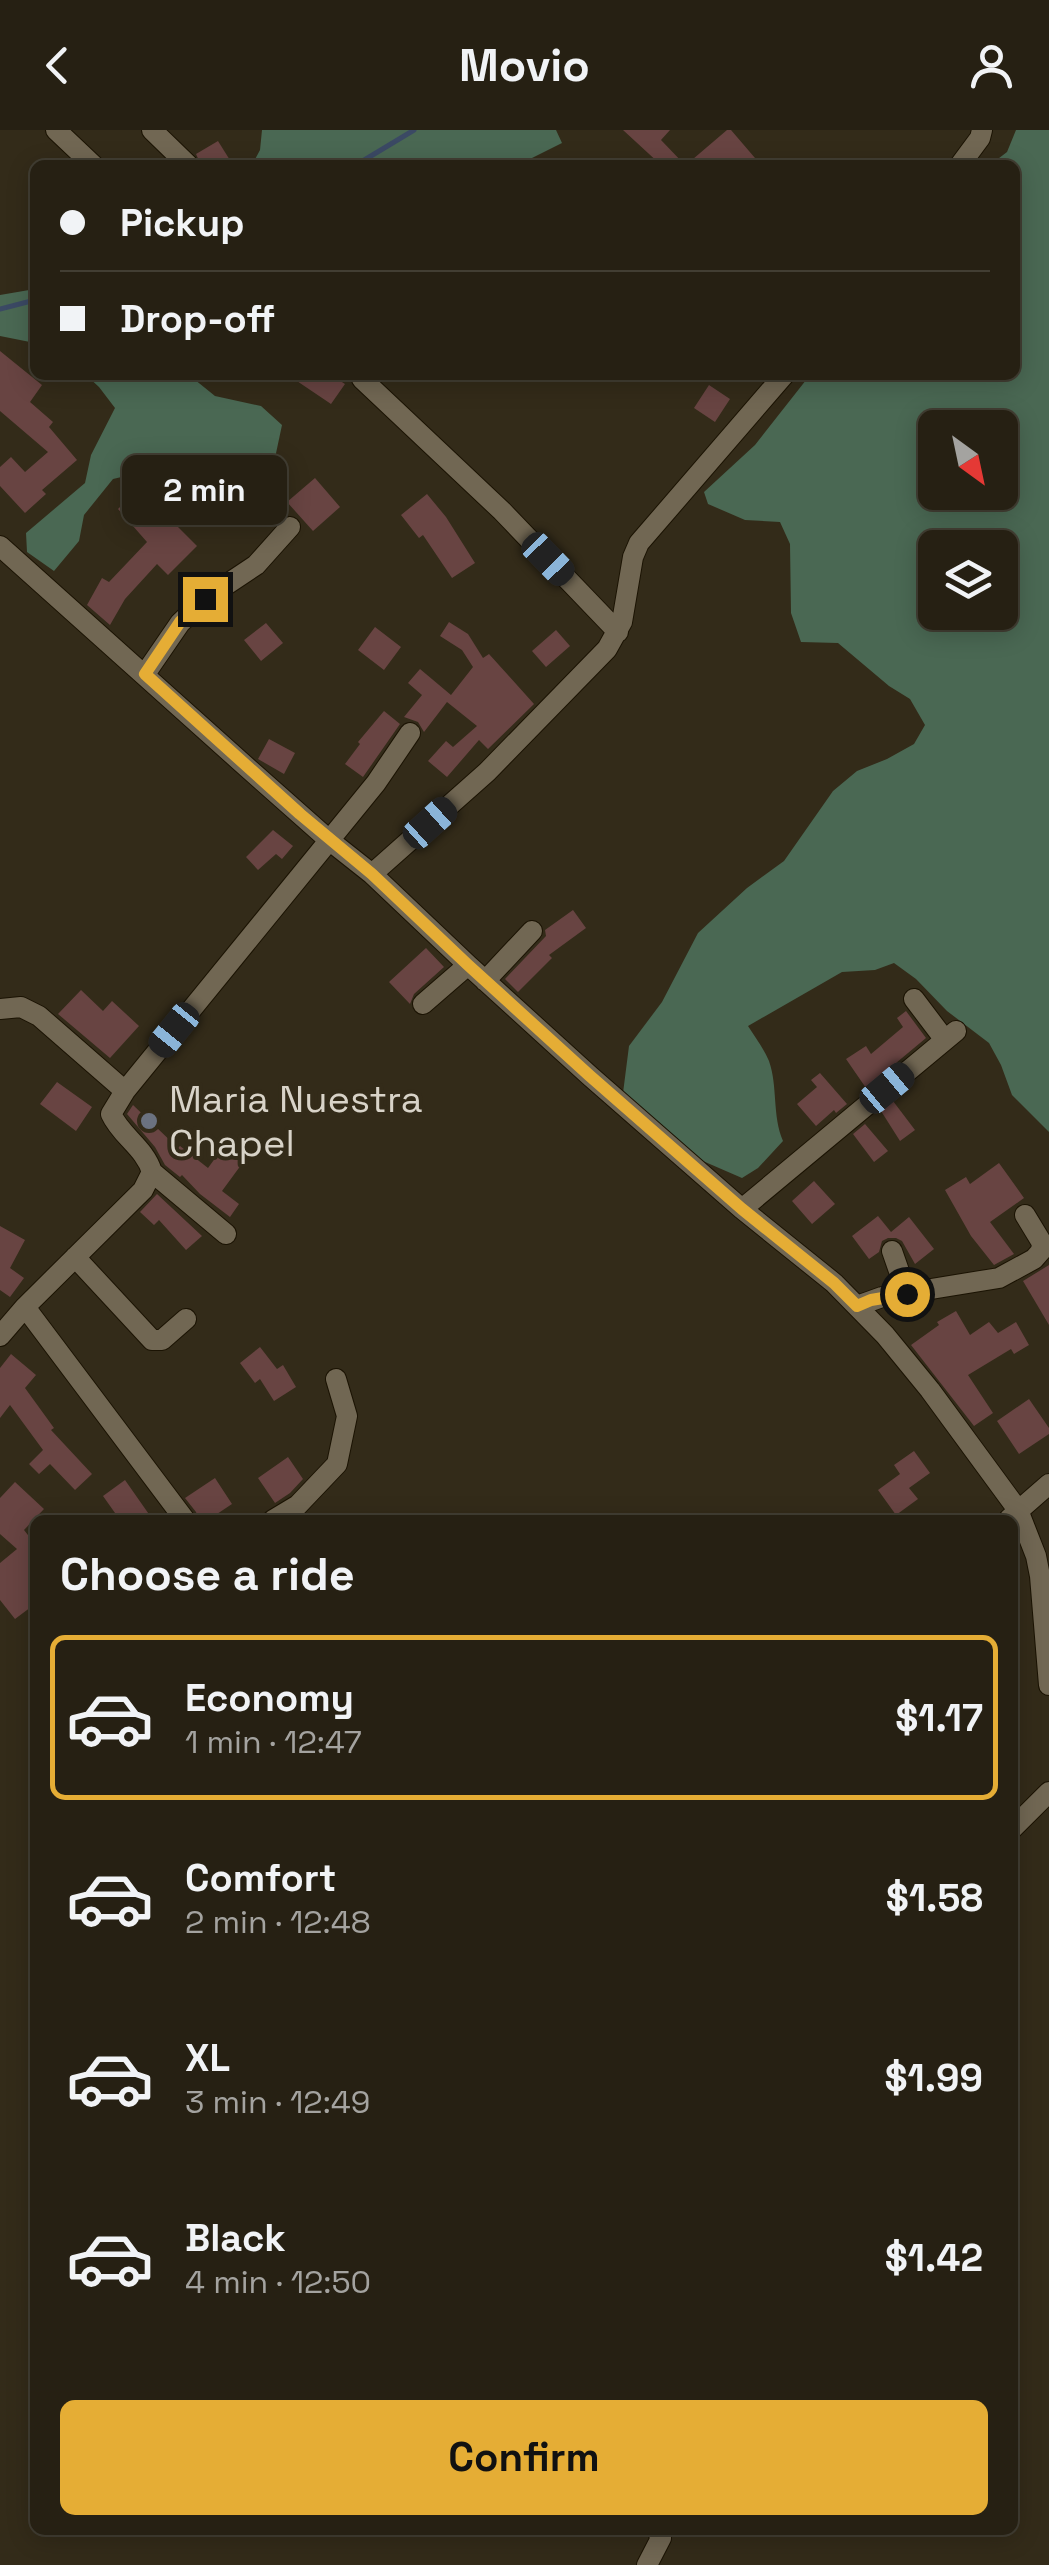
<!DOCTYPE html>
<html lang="en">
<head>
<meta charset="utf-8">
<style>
  body { margin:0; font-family:"Space Grotesk",sans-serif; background:#2e281c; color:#f1f3f6; height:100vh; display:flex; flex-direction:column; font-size:38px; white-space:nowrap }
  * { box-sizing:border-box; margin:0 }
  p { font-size:32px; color:#a4a3a0 }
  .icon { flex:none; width:55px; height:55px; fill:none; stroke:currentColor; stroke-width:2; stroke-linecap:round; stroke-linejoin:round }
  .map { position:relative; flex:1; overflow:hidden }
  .details { position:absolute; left:30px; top:1385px; width:988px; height:1020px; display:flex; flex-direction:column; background:#262013; border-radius:15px; box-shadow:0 5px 25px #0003,0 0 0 2px #423e33 }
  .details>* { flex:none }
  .banner { position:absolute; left:30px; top:30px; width:990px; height:220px; border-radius:15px; box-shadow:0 5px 25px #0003,0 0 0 2px #423e33; display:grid; align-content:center; height:220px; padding:0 30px; background:#262013 }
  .needle { width:65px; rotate:147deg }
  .controls { position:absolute; left:918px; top:280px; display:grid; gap:20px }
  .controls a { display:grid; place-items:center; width:100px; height:100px; border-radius:15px; background:#262013; box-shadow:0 5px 25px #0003,0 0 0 2px #423e33; font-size:50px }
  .end { position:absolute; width:45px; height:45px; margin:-22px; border:12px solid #e5ad35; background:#111; box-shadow:0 0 0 5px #111 }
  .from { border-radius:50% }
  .bubble { position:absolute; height:70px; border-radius:15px; background:#262013; box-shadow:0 5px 25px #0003,0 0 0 2px #423e33; font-size:32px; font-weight:800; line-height:70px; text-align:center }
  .car { position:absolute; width:30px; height:60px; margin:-30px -15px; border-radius:12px; box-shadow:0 0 8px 2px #0007; background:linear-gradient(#222 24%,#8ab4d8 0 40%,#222 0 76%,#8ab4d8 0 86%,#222 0) }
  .banner b { display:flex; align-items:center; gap:35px; height:95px; font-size:38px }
  .banner b+b { border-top:2px solid #423e33 }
  .banner i { width:25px; height:25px; background:#f1f3f6 }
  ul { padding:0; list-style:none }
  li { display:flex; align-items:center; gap:30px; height:165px; margin:0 20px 15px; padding:0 10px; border:5px solid transparent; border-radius:15px }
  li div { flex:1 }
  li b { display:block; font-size:38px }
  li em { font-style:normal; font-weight:800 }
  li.current { border-color:#e5ad35 }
  li>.icon { width:90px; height:90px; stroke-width:1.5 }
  h2 { padding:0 30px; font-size:45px; line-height:120px }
  .button { display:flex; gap:20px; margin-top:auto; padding:20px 30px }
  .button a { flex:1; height:115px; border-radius:15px; background:#e5ad35; color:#111; font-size:40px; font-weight:800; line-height:115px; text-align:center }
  header { display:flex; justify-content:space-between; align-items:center; height:130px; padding:0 30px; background:#262013; font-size:45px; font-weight:800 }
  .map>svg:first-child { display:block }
</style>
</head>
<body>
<header><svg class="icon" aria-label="back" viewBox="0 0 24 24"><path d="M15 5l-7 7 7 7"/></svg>Movio<svg class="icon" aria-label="person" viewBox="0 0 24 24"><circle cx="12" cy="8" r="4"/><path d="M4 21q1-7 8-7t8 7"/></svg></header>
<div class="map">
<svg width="1049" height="2435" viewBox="0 0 1049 2435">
  <rect width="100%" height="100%" fill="#332b19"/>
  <path fill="#4a6853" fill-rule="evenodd" d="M262,0h294l6,13 -44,22h-266l8,-15z
    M1016,0h33v1002l-37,-37 -11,-30 -12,-22 -42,-32 -31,-32 -22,-16 -19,7 -33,2 -94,54c7,11 16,23 21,35 9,26 3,54 14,80l-25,27 -16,10 -53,-23 -66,-62 6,-47 33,-44 36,-69 49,-45 37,-27 49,-70 24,-20 30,-12 27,-15 11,-19 -15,-26 -21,-13 -51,-43 -37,-1 -10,-29 -1,-69 -10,-22 -35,-2 -37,-16 -4,-12 51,-47 55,-70h205v-210h-25l17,-13zM935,298h65v64h-65zM935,418h65v64h-65z
    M35,159v54l-35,-7v-41z
    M86,245h103l26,21 46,10 21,19 -7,33 -28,35 -18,13 -82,-35 -34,8 -29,36 -5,26 -25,30 -27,-19 -1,-19 59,-50 6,-28 24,-47 -16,-21z"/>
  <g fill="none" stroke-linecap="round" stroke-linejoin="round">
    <path stroke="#3b4964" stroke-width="5" d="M356,35l58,-35
      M0,179l35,-9"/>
  </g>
  <path fill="#684442" d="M623,0h47l-9,10 24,25h-24z
    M727,0h4l30,35h-75z
    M218,11l15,24h-32l-5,-11z
    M0,221l42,34 -12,17 23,20 -4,5 28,33 -35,30 4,4 -21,19 -25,-27v-19l11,-10 14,15 23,-20 -48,-41z
    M288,245h43l14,9 -14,20z
    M709,255l21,14 -15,23 -21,-14z
    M315,348l25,29 -27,24 -26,-29z
    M143,354l15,15 -4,4 43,43 -29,29 -11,-11 -32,35 -15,26 -23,-20 15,-27 7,4 38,-40 -29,-33z
    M427,364l19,23 29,46 -23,15 -29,-43 -4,3 -18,-23z
    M449,492l19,12 15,24 6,-4 45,50 -46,45 -9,-9 -32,37 -19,-16 18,-20 7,6 24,-21 -30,-24 -23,30 -6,-10 -14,-5 18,-22 -14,-12 12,-14 31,26 22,-28 -11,-17 -22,-14z
    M266,493l17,20 -22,18 -17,-21z
    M375,497l26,20 -17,23 -26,-20z
    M556,500l14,16 -24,21 -14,-16z
    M384,581l16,13 -37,53 -18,-13 15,-20 -2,-2z
    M269,609l26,14 -11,21 -26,-15z
    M273,700l20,16 -11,13 -6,-5 -18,16 -12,-13z
    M573,780l13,18 -37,27 3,3 -34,34 -13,-13 41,-43 -1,-6z
    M426,818l18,19 -30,27 -4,10 -21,-22z
    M81,860l22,21 9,-10 27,25 -29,32 -52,-44z
    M906,881l20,27 -60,50 -20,-29 20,-13 5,8 32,-27 -6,-9z
    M820,943l27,31 -11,9 -2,-3 -18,16 -19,-22 20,-17 -6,-7z
    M57,952l35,25 -16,24 -36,-27z
    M893,971l22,29 -15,11 -19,-30z
    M133,975l45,43 2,-2 28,22 16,-22 20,15 -22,30 17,13 -9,13 -30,-23 -18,-19 -2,2 -15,-12 -10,-18 -28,-33z
    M865,994l23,27 -14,11 -21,-28z
    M999,1033l25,35 -34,24 24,32 -20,11 -23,-29 -26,-46 21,-13 4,7z
    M814,1051l21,23 -23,20 -20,-23z
    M157,1064l45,42 -16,14 -27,-30 -5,5 -14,-13z
    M878,1086l13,16 18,-15 25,32 -19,15 -13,-23 -6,-3h-8l-6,3 -3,11 -10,7 -17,-23z
    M0,1096l25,14 -15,28 14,10 -14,19 -10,-7z
    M1049,1135v60l-26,-44z
    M956,1181l14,24 19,-13 9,11 18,-11 13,23 -15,9 -3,-5 -43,26 25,38 -19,13 -63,-81 28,-20 -2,-3z
    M260,1217l17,22 6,-4 13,22 -22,14 -14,-22 -5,4 -15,-20z
    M11,1224l25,21 -11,13 29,40 -3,2 41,44 -17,16 -25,-26 -11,10 -10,-10 14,-14 -33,-45 -10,13v-50z
    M1029,1269l20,29v6l-30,20 -22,-33z
    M914,1321l16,22 -21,15 9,11 -22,16 -18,-25 22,-16 -6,-9z
    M288,1327l15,22 -13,14 -15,10 -17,-25z
    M215,1348l17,26 -24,16h-9l-3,-8 -11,-14z
    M125,1350l28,40h-33l-17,-24z
    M15,1352l29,27 -20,21 11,14v60l-20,15 -15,-19v-37l17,-14 -17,-15v-36z"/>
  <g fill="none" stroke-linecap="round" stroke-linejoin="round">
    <g stroke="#1b1303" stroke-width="22">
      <path id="minor" d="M56,0l37,35
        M152,0l36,35
        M960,35l20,-27 2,-8
        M362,249l140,132 116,121
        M0,416l241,216 88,78 43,34 96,91 122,111 152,133 92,74 51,52 45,55 88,120 18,46 4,20 9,109
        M145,544l35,-51 25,-24 51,-34 34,-38
        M372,744l115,-102 120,-123 15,-27 11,-65 6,-14 145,-168
        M485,851l47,-50
        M914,869l31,41
        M423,874l45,-39
        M0,879l21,-2 18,9 86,75
        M152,1042l74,62
        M742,1079l214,-178
        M892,1121l15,43
        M75,1127l77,83h10l24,-21
        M857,1176l25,-9 117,-19 35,-19 7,-8 1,-8 -17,-28
        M25,1177l160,213
        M0,1206l25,-29 118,-117 9,-18c-7,-24 -31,-36 -41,-58l14,-23 251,-308 34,-50
        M1009,1389l40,-35
        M273,1390l25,-15 39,-41 10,-48 -11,-37
        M1012,1699l37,-37
        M647,2435l14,-27 -4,-8"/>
    </g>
    <use href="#minor" stroke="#716753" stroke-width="20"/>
  </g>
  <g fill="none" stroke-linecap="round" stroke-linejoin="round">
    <path stroke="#e5ad35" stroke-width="12" d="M205,469l-25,23 -35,52 155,140 72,60 96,91 122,111 152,133 92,74 23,23 14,-6 36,-6"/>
  </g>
  <circle fill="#6b7280" stroke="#332b19" stroke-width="4" cx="149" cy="991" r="10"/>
  <g text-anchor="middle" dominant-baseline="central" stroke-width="8" stroke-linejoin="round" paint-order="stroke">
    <g font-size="38" fill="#d8d3c8" stroke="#332b19" text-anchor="start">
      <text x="169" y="969">Maria Nuestra<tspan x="169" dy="44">Chapel</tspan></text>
    </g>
  </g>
</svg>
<div class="controls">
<a><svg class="needle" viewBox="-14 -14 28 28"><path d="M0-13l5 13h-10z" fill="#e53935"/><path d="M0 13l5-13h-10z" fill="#a4a3a0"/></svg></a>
<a><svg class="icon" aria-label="layers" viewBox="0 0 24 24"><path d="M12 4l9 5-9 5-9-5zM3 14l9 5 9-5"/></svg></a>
</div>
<i class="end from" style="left:907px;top:1164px"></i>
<i class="end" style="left:205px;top:469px"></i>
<div class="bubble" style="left:122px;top:325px;width:165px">2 min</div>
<i class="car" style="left:548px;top:429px;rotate:136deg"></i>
<i class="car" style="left:430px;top:693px;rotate:48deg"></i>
<i class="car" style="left:174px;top:900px;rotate:219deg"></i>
<i class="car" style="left:887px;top:958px;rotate:50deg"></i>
<div class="banner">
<b><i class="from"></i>Pickup</b>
<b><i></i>Drop-off</b>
</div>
<section class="details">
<h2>Choose a ride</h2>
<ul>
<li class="current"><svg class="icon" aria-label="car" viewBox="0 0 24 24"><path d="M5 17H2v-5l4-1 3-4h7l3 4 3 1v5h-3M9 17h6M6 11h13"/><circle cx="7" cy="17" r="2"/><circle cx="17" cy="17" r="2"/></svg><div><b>Economy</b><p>1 min · 12:47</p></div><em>$1.17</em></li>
<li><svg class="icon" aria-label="car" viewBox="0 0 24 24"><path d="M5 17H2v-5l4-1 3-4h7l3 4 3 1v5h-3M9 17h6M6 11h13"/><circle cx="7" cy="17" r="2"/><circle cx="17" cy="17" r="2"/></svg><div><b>Comfort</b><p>2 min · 12:48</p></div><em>$1.58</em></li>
<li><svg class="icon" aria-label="car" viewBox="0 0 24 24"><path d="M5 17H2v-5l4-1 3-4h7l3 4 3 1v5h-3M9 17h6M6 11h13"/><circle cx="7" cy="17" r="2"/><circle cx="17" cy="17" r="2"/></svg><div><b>XL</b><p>3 min · 12:49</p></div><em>$1.99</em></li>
<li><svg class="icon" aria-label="car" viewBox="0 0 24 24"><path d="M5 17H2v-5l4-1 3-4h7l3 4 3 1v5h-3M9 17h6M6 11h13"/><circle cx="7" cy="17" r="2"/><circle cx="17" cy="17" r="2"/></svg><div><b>Black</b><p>4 min · 12:50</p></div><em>$1.42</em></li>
</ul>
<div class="button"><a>Confirm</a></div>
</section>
</div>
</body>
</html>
